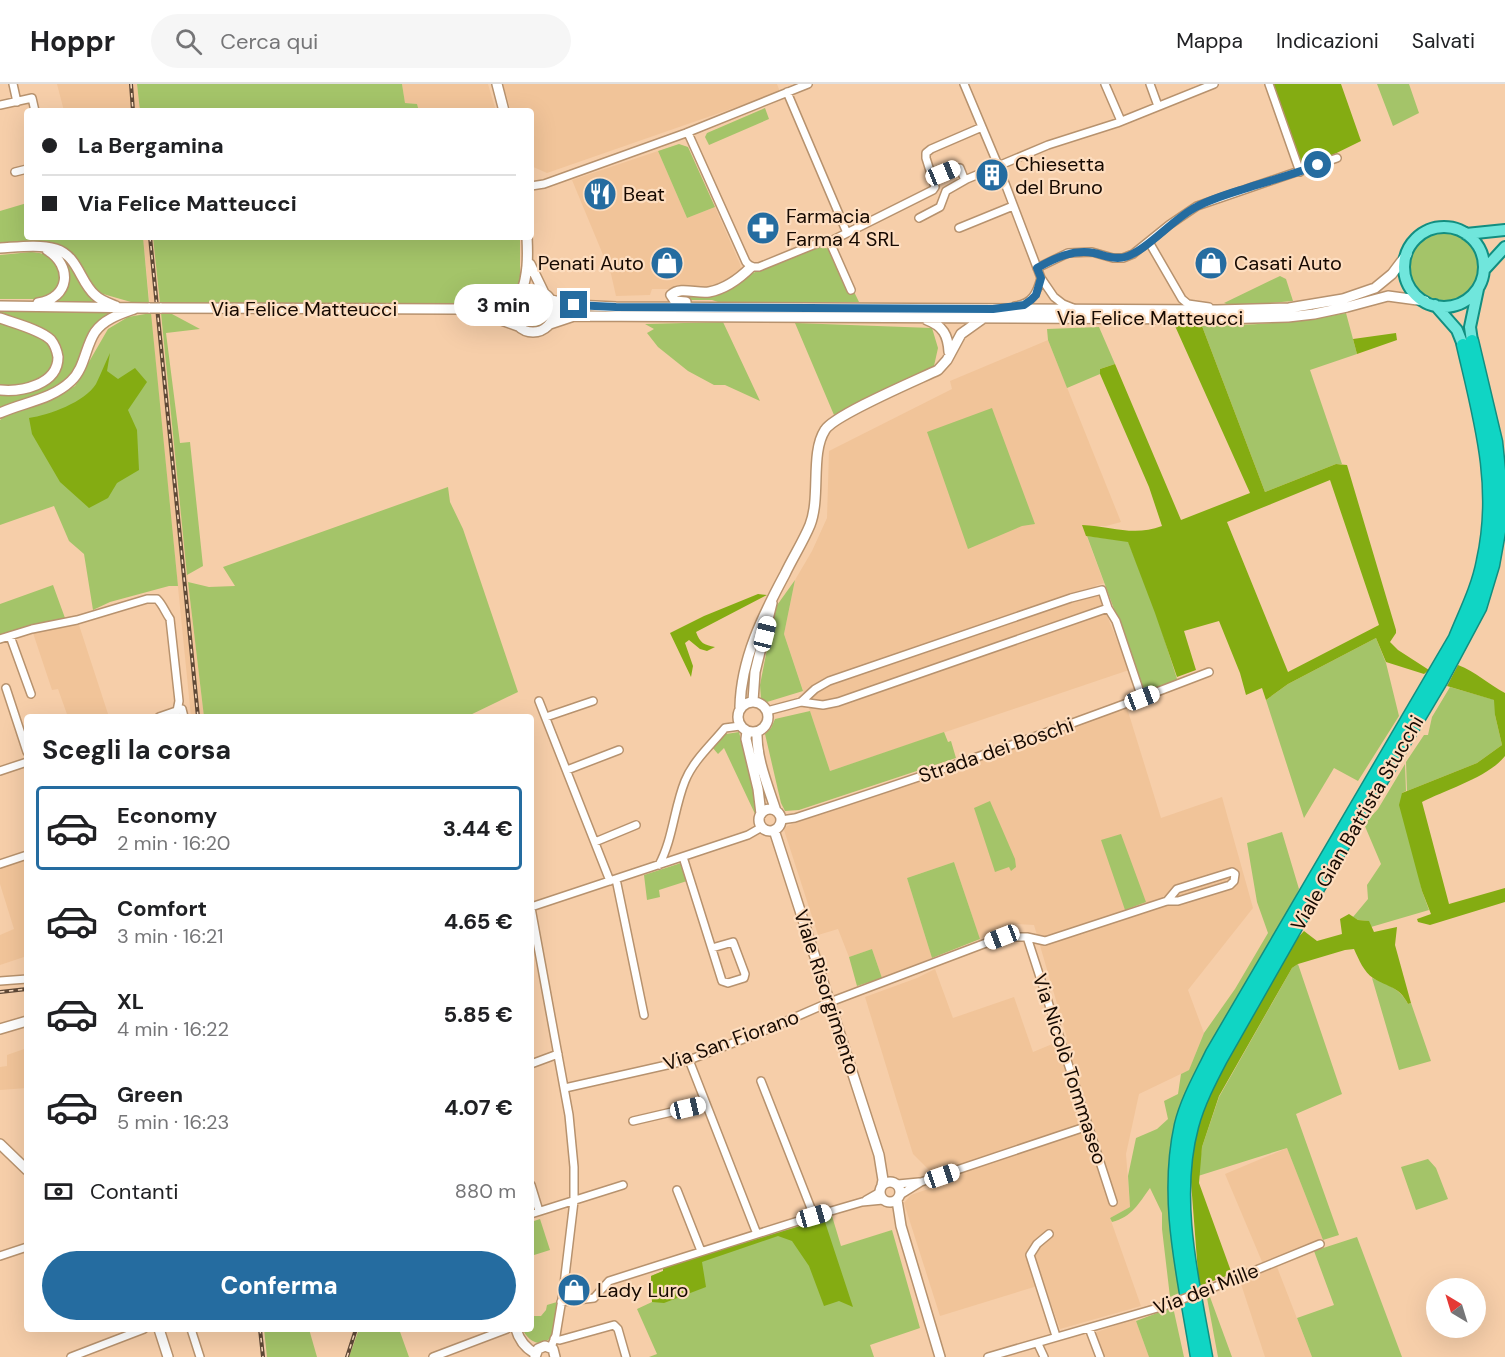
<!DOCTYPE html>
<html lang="it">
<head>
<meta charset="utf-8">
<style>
  body { margin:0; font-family:"DM Sans",sans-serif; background:#f6f6f6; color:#202124; height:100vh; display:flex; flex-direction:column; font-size:22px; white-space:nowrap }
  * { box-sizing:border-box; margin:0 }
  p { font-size:20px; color:#757577 }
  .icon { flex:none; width:33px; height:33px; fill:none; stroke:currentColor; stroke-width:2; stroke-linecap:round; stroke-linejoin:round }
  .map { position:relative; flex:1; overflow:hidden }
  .details { position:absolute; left:24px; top:630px; width:510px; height:618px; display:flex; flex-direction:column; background:#fff; border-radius:6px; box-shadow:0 6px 24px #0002 }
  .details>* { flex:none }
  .hud { position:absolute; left:24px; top:24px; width:510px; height:132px; border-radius:6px; box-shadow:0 6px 24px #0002; display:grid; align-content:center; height:132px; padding:0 18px; background:#fff }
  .needle { width:39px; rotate:322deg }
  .fabs { position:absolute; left:1426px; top:1194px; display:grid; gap:12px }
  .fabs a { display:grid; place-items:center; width:60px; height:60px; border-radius:50%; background:#fff; box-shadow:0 6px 24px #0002; font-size:30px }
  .end { position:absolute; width:27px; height:27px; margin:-14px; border:8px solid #256ca0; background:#fff; box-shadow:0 0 0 3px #fff }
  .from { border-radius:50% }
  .bubble { position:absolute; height:42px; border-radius:21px; background:#fff; box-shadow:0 6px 24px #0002; font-size:20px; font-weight:800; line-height:42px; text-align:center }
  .car { position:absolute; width:18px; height:36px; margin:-18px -9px; border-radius:8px; box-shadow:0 0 4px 2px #0007; background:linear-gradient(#fff 24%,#345 0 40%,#fff 0 76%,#345 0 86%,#fff 0) }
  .hud b { display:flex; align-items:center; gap:21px; height:57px; font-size:22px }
  .hud b+b { border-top:2px solid #e0e0e0 }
  .hud i { width:15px; height:15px; background:#202124 }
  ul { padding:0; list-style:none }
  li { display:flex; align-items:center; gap:18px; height:84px; margin:0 12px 9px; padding:0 6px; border:3px solid transparent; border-radius:6px }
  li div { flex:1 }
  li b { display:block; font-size:22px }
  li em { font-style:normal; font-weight:800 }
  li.on { border-color:#256ca0 }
  li>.icon { width:54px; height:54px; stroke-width:1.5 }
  h2 { padding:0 18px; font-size:27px; line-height:72px }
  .pay { display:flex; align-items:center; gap:15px; height:66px; padding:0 18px; font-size:22px }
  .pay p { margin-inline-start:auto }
  .cta { display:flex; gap:12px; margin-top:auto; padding:12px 18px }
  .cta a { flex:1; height:69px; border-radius:36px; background:#256ca0; color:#fff; font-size:24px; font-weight:800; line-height:69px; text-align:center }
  header { display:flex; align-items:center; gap:36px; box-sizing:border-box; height:84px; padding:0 30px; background:#fff; border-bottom:2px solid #e0e0e0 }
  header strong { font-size:28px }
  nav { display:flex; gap:33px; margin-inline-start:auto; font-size:21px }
  .search { width:420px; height:54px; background:#f6f6f6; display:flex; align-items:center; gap:15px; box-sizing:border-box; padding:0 21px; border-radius:33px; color:#757577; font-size:22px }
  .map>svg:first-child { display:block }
</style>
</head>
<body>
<header>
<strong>Hoppr</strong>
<div class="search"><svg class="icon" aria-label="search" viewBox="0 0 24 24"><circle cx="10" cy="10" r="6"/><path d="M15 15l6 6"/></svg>Cerca qui</div>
<nav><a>Mappa</a><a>Indicazioni</a><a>Salvati</a></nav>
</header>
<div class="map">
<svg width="1505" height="1273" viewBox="0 0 1505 1273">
  <rect width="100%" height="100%" fill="#f6cea9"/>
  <path fill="#f1c499" d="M57,0h80l3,27h-76z
    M402,0h86l8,27h-77l-2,-7 -12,-1z
    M503,0h274l3,8 -233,81 -16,-7v-55h-20z
    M658,67l29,67 28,-11 25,57 1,6 -7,8 -24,11h-58l-2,6 -34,1 -5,-22 -39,-94z
    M143,153h10l35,345 16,135h-13z
    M1048,256l73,182 -15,4h-23l21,57 -9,3 34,84 -299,101 -46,-137 11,-54 17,-29 15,-33 2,-67 123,-62 -2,-8z
    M79,541l16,49 14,43h-41l-10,-28 -6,1 -19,-57z
    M1127,624l34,110 61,-21 31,111 -65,82 16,43 -15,37 -50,24 -13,60 4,53 -20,11 31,88 -81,23 -16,-45 -104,32 -36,-113 7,-8 23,-8 -2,-14 -19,-19 -48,-157 52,-19 18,-9 18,49 61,-21 19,55 34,-14 -33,-113 -20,-1 -34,15 -26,-77 -47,16 25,80 -50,20 -10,-29 -23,8 -11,-28 -20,6 -34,-105 3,-4z
    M27,775v97l-27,9v-30l14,-6 -14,-45v-16z
    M27,964v40l-27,2v-23l7,-1v-11z
    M1287,1064l36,92 -60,24 -38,-90z
    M1277,1183l35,90h-47l-25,-76z
    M1134,1235l2,2 13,36h-45l-9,-22 2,-3z"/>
  <path fill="#a4c469" d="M137,0h265l3,19 12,1 2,7h-279z
    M1377,0h32l10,29 -26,13z
    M765,24l4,11 -60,26 -4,-8 2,-4z
    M679,60l9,3 27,60 -28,11 -29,-67z
    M27,119v34h116l6,66 -18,-1 -35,-10 -44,-48 -11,-2 -41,1v-32z
    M1409 183a35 35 0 1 1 70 0a35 35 0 1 1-70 0Z
    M153,153h367v47c-13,13 -31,15 -49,19h-311z
    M816,163l17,2 26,53 -138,1 -9,-3h-32l1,-4c31,0 38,-4 65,-18l2,-3z
    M31,168c18,2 20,3 30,19l-2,17 -17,11h-42v-44z
    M64,173l36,46 -48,-1 14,-37z
    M1280,192l6,3 7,22 -61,5 -8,-3z
    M517 226a17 17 0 1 1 34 0a17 17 0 1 1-34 0Z
    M0,228h113v1l-41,62 -10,10 -25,12 -19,4 -18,8v-16l40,-7 20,-33 -25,-26 -35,-14z
    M151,229l27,273h-9l-59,16 -17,8 -9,-56 -15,-13 -15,-35 -54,19v-105l9,-7 30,-9 36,-18 33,-57 20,-12z
    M161,229l11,1 28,15 -34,4 14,110 10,-1 13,124 -16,9z
    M1346,229l11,41 -47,16 32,94h-6l-71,28 -63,-166c49,-1 96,-3 144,-13z
    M0,238c14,5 33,8 44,17 7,5 8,8 9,16 6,29 -34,31 -53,32z
    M723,238l37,79 -35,-16h-11l-26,-14 -30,-24 -11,-14 7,-4 -9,-5z
    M795,239l137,5 6,20 -4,18 -100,49z
    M1099,243l16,37 -15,5v5l-33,14 -19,-48 -1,-11z
    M992,324l43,116 -13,2 -54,23 -41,-117z
    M448,403l2,15 13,27 55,163 -52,25h-262l-16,-135 21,5 26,-1 -12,-19z
    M1087,452l41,5 28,72 22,69 -33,11z
    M795,496l-11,54 19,57 -36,11 -6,-3 -1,-14 15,-77z
    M53,501l12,33 -38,8 -27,11v-33z
    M1376,554l10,25 13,53 -41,65 -24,-13 -30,50 -38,-118 22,-16z
    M1450,603l45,13v15l7,30 -25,18 -70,28 -1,-29 18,-27h4l4,-18z
    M810,627l20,60 114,-39 4,10 3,-1 5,17 -157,52 -14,1 -4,-8 -16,-69 6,-6 4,-9z
    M739,648l19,75 -2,9 -32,-68 -6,6 -6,-7 14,-13z
    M1405,680l1,27 -4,2 20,98 7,19 -58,17 -3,-6 -10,-1 -5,-3 15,-18 -1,-14 14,-21 -17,-40 14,-15z
    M990,717l25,58 1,8 -5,4 -2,-4 -14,5 -21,-64z
    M1282,748l17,57 -129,283 -1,45 10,76 -9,4 -8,-68v-16l-12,-25c-11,15 -18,29 -38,34l-2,-4 20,-11 -2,-31 8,-38 21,-9 11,-10 -4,-18 14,-7 3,-20 8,-4 15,-37 31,-44 33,-56 -11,-31 -10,-59z
    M1121,750l25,68 -21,8 -24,-70z
    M954,778l26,77 -48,19 -25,-80z
    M681,779l6,18 -28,9 1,7 -13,3 -3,-25z
    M872,865l10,29 -25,8 -8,-29z
    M1298,880l44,130 -46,20 43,121 -16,5 -36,-92 -89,28 4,-29 17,-50 73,-129z
    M1372,894c16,6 28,11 36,26l3,-1 20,58 -32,9z
    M1428,1075l8,9 12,31 -32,11 -15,-43z
    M832,1132l9,30 51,-16 28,98 -50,17 4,12h-225l8,-3 -20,-45 15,-7 -1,-26 12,-5v-4z
    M540,1135l10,31 -19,6v-34z
    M1357,1153l45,120h-90l-15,-39 37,-13 -20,-54z
    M1210,1213l22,60h-14l-11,-59z
    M557,1218c-1,13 0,41 -17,41 -8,0 -14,-7 -18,-14h9v-13h10l5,-6 1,-5z
    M1173,1223l11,50h-35l-13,-36z
    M264,1245h45l8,28h-50z
    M359,1245h40l10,28h-60z"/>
  <path fill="#84ac12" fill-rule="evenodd" d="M1271,0h70l20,57 -57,28z
    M1175,242h27l63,166 71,-28 11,1 49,165v3l-6,9 8,8 31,20 -5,4 -38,-12 -10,-24 -88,46 -22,16 -4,-12 -16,7 -6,-22 -21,-52 -35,10 12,39 -19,7 -22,-64 -27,-71 -42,-6 -4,-11c30,1 51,12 80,1l-13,-39 -49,-113v-5l15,-5 66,156 69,-27zM1330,396l49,145 -91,47 -61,-150z
    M1396,249l1,7 -40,14 -4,-15z
    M110,269l-3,18 11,8 17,-11 12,14 -19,28 9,20 2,40 -22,13 -9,15 -19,10 -29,-26 -28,-48 -3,-16c20,-3 56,-16 67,-34 5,-10 9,-21 14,-31z
    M758,510l9,1 -71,37c4,11 8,13 19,15l-8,4 -7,-2 -11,-9 -4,3 8,23 -2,11 -21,-44 34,-17z
    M1458,581c18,7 30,19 47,28v63c-16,21 -60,34 -83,46l27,102 56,-16v14l-75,23 -12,-3 -1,-3 14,-5 -9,-23 -23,-86 3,-12 75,-30 25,-18 -7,-30 -1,-15 -47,-14z
    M1349,830l9,6 11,1 5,11 23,-5 -2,18 16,58 -3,1c-9,-18 -19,-16 -35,-26 -9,-6 -14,-18 -19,-29l-9,1 -47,14 -6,4 -73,128 -17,51 -3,36 33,91 -33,12 -9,-117 6,-41 16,-42 78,-140 14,-15 13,10 25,-7 -2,-15z
    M824,1135l29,88 -14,-6 -15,5 -15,-40 -17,-25 -14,-5 -76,26 4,25 -42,16 -12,-1 -1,-26 12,-5v-4z"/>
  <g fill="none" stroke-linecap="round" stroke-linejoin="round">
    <g stroke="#b7926e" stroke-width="10">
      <path id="street" d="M13,0l4,18
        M964,0l34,81 43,113 13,19 9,7 10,4
        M1105,0l16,37
        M1150,0l8,22
        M1269,0l31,88
        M787,8l60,141
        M0,21l32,-7 3,13
        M688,49l58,129 5,5h8l59,-24
        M15,88l12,-3
        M943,89l14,-5h3l4,10 3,1 81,-34 69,-22 97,-39
        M531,102l13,-2 142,-51 122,-49
        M919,134l21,-11 6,-16 21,-12
        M959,144l54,-22
        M1149,158l33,57 6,5 21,3
        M1037,184l31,-15 24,-1 21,6h10l10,-4 36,-29 28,-19 140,-48
        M851,206l-19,-43 1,-7 100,-50 2,-3 -9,-29v-5l5,-4 51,-22
        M1015,222c17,-2 22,-13 26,-28
        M10,552l21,58
        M0,555l32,-10 45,-9 70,-21h10c6,6 8,13 13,20l9,82 -2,10
        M6,604l21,64
        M539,617l71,180
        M801,618l14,-13 14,-8 242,-83 31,-8 6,18 8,13 26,77
        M767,627l34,-9 22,3 15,-3 270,-94
        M159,633l23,-8 2,8
        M546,633l47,-16
        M567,686l52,-20
        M0,687l27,-9
        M781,736l14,-2c139,-45 277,-93 414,-146
        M595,758l41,-17
        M683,773l39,124 6,2 16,-5 1,-4 -12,-32 -21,6
        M0,780l27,-9
        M659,781c14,-26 15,-57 26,-84 8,-20 26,-36 40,-53l15,-2
        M616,795l28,136
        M531,823l217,-72 14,-8
        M531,824l38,207 5,52v34l-11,92 -7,42 -5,12
        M1027,853l86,265
        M0,897l27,-2
        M689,976l68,174
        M531,980l27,-10
        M761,997l53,135
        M565,1004l124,-28 70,-27 71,-31 172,-65h25l18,4 122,-40h11l52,-16 4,-4 1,-7 -3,-2 -55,17 -10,12
        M633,1037l73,-17
        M898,1100l21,-2
        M531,1101l8,26
        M677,1106l24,61
        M900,1111l21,-13 167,-56
        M866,1116l14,-8
        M531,1130l92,-29
        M1049,1150l-12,10 -7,11 26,81
        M0,1172l27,-9
        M1207,1206l113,-46
        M561,1218l33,-4 15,-17 205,-65 48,-14 21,-2
        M1089,1244l11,29
        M191,1245l9,28
        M554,1255l6,1 54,-15 4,4 8,28
        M1038,1260l6,13
        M71,1273l73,-28
        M433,1273l74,-28
        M988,1273l173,-50"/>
    </g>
    <g stroke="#b7926e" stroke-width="12">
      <path id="secondary" d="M497,0l7,27
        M0,164c18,-1 39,-4 56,1 22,7 24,33 39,46 6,6 13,8 21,11
        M530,180l14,29
        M512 227a21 21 0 1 1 42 0a21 21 0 1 1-42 0Z
        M521,210c7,-20 7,-36 6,-57
        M551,216l23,5 42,2 601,3 72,-2 54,-9 32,-11 17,-14 15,-20
        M686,218l-11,-1 -4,-6c9,-9 26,-1 38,-3 16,-3 30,-13 42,-25
        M38,219c32,-5 35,-37 9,-53
        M0,222l150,2
        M160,224l297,1 24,-3 35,-8
        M468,227l14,2 36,13
        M0,234c14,5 41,12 51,22 4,5 6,11 7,17 0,28 -37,35 -58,33
        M927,236c16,6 21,15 22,32
        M550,240l24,-8 642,3 72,-2 26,-3 33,-7 41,-11 37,5
        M0,329c24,-11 51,-13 71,-32 14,-13 14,-34 24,-49 9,-13 25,-18 39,-23
        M753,617l2,-29 17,-69
        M738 633a15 15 0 1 1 30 0a15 15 0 1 1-30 0Z
        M740,623c1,-48 23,-92 45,-133 8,-17 18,-32 25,-49 11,-28 0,-72 15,-95 9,-15 92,-50 113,-60l9,-10 14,-26 21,-15
        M747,647l-1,8 12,50 3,25
        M757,648c-1,26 11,54 19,79
        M759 736a11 11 0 1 1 22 0a11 11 0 1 1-22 0Z
        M774,746l105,325 4,25 -1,5
        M0,945l27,-8
        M0,1060l27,26
        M880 1108a10 10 0 1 1 20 0a10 10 0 1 1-20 0Z
        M897,1116l4,26 39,131
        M159,1245l9,28
        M516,1245c3,11 9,19 20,25
        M535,1273l3,-8 7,-3 8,3 2,8"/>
    </g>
    <g stroke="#128e80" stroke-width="14">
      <path id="primary" d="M1404 183a40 40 0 1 1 80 0a40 40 0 1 1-80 0Z
        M1466,150l39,-4
        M1484,186l21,-23
        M1435,221l22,25 6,15
        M1472,257l-2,-14 8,-38"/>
    </g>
    <g stroke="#128e80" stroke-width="15">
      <path id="highway" d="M1197,1273c-12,-77 -33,-154 -16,-232 6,-25 20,-49 31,-72l243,-415c10,-25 23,-50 28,-77 17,-75 -3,-143 -20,-216
        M1206,1273c-13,-74 -34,-157 -14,-231 6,-23 18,-46 29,-67l108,-190 112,-188 39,-73 13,-43 7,-39 1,-36 -5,-48 -24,-101"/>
    </g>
    <use href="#street" stroke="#fff" stroke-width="7"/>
    <use href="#secondary" stroke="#fff" stroke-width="9"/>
    <use href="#primary" stroke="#70e6dc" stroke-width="10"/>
    <use href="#highway" stroke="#10d5c4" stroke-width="12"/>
    <g stroke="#5f4937" stroke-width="4">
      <path id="rail" d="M131,0l2,27
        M150,153l48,480
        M0,908l27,-3
        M260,1245l3,28
        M347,1273l9,-28"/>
    </g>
    <use href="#rail" stroke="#fdddbf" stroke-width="1.5" stroke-dasharray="4.5" stroke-linecap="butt"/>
    <g stroke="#b7926e" stroke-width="10" stroke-linecap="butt">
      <path id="street-bridge" d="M1161,1223l46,-17"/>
    </g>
    <g stroke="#b7926e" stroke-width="12" stroke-linecap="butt">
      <path id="secondary-bridge" d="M150,224h10"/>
    </g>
    <use href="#street-bridge" stroke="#fff" stroke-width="7"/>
    <use href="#secondary-bridge" stroke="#fff" stroke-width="9"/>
  </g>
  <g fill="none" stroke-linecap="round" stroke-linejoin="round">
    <path stroke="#256ca0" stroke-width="8" d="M574,221l42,2 377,2 31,-4 7,-5 5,-5 5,-17 -4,-10c18,-10 36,-19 57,-15 10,2 20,7 31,4 20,-5 49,-39 71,-50 15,-8 32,-13 48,-18 25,-8 50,-15 74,-24"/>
  </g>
  <defs>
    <g id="building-disc" transform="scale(1.725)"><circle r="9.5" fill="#256ca0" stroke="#fdddbf"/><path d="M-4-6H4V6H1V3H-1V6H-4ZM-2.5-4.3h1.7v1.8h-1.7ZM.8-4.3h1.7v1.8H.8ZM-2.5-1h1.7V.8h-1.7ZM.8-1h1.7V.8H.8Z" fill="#fff"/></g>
    <g id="restaurant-disc" transform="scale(1.725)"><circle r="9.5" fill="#256ca0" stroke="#fdddbf"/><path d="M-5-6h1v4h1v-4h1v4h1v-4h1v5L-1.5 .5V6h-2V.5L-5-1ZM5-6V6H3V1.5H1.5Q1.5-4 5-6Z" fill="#fff"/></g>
    <g id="pharmacy-disc" transform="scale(1.725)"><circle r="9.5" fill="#256ca0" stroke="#fdddbf"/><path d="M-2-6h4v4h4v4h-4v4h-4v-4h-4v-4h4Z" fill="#fff"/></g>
    <g id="shop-disc" transform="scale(1.725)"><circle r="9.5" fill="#256ca0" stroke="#fdddbf"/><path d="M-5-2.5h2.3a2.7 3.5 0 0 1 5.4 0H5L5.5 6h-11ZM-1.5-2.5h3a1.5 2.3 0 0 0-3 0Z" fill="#fff"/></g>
  </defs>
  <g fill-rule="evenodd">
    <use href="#building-disc" x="992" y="91"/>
    <use href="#restaurant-disc" x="600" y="110"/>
    <use href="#pharmacy-disc" x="763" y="144"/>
    <use href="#shop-disc" x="667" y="179"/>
    <use href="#shop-disc" x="1211" y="179"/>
    <use href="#shop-disc" x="574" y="1206"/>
  </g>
  <g text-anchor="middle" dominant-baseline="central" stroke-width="4.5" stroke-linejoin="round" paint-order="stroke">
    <g font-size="20" fill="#160901" stroke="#fdddbf" text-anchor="start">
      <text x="1015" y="80">Chiesetta<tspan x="1015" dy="23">del Bruno</tspan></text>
      <text x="623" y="110">Beat</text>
      <text x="786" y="132">Farmacia<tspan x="786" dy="23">Farma 4 SRL</tspan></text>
      <text x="644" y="179" text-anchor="end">Penati Auto</text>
      <text x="1234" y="179">Casati Auto</text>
      <text x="597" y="1206">Lady Luro</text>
    </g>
    <g font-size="20" fill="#160901" stroke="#fdddbf">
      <text x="304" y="225">Via Felice Matteucci</text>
      <text x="1150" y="234">Via Felice Matteucci</text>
      <text transform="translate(996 666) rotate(-19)">Strada dei Boschi</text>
      <text transform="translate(1357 739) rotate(-60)">Viale Gian Battista Stucchi</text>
      <text transform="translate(827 908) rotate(72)">Viale Risorgimento</text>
      <text transform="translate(731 956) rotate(-20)">Via San Fiorano</text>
      <text transform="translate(1070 985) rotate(72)">Via Nicolò Tommaseo</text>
      <text transform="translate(1206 1205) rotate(-21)">Via dei Mille</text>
    </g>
  </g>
</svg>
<div class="fabs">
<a><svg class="needle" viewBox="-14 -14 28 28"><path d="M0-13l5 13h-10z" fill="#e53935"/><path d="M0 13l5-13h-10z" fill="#757577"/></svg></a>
</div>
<i class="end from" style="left:1318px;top:81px"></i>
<i class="end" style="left:574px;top:221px"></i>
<div class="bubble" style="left:454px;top:200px;width:99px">3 min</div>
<i class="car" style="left:943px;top:89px;rotate:68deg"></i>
<i class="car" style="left:765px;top:550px;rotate:14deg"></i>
<i class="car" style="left:1142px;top:614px;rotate:69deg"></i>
<i class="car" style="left:1002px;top:853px;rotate:249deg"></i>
<i class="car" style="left:688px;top:1024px;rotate:77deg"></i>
<i class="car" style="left:942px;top:1092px;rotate:71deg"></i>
<i class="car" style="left:814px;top:1132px;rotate:74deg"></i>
<div class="hud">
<b><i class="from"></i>La Bergamina</b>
<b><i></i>Via Felice Matteucci</b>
</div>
<section class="details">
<h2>Scegli la corsa</h2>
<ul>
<li class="on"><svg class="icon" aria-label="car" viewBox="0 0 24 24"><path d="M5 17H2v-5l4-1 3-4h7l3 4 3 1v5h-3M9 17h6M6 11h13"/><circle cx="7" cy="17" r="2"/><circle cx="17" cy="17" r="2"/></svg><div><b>Economy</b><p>2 min · 16:20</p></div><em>3.44 €</em></li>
<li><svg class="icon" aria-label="car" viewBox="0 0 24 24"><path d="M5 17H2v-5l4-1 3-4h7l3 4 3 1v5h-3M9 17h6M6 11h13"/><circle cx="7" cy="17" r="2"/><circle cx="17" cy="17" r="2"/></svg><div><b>Comfort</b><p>3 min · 16:21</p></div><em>4.65 €</em></li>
<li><svg class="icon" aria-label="car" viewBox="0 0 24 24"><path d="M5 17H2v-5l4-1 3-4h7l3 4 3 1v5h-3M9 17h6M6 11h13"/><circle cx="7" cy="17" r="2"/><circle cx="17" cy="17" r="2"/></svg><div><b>XL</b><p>4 min · 16:22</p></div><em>5.85 €</em></li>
<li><svg class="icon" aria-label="car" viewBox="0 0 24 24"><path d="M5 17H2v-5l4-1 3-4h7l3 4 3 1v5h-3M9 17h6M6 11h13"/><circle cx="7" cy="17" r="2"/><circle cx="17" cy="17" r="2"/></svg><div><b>Green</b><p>5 min · 16:23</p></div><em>4.07 €</em></li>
</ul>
<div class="pay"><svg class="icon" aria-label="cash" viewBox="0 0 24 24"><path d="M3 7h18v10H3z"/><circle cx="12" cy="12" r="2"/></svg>Contanti<p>880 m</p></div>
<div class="cta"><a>Conferma</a></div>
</section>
</div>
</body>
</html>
